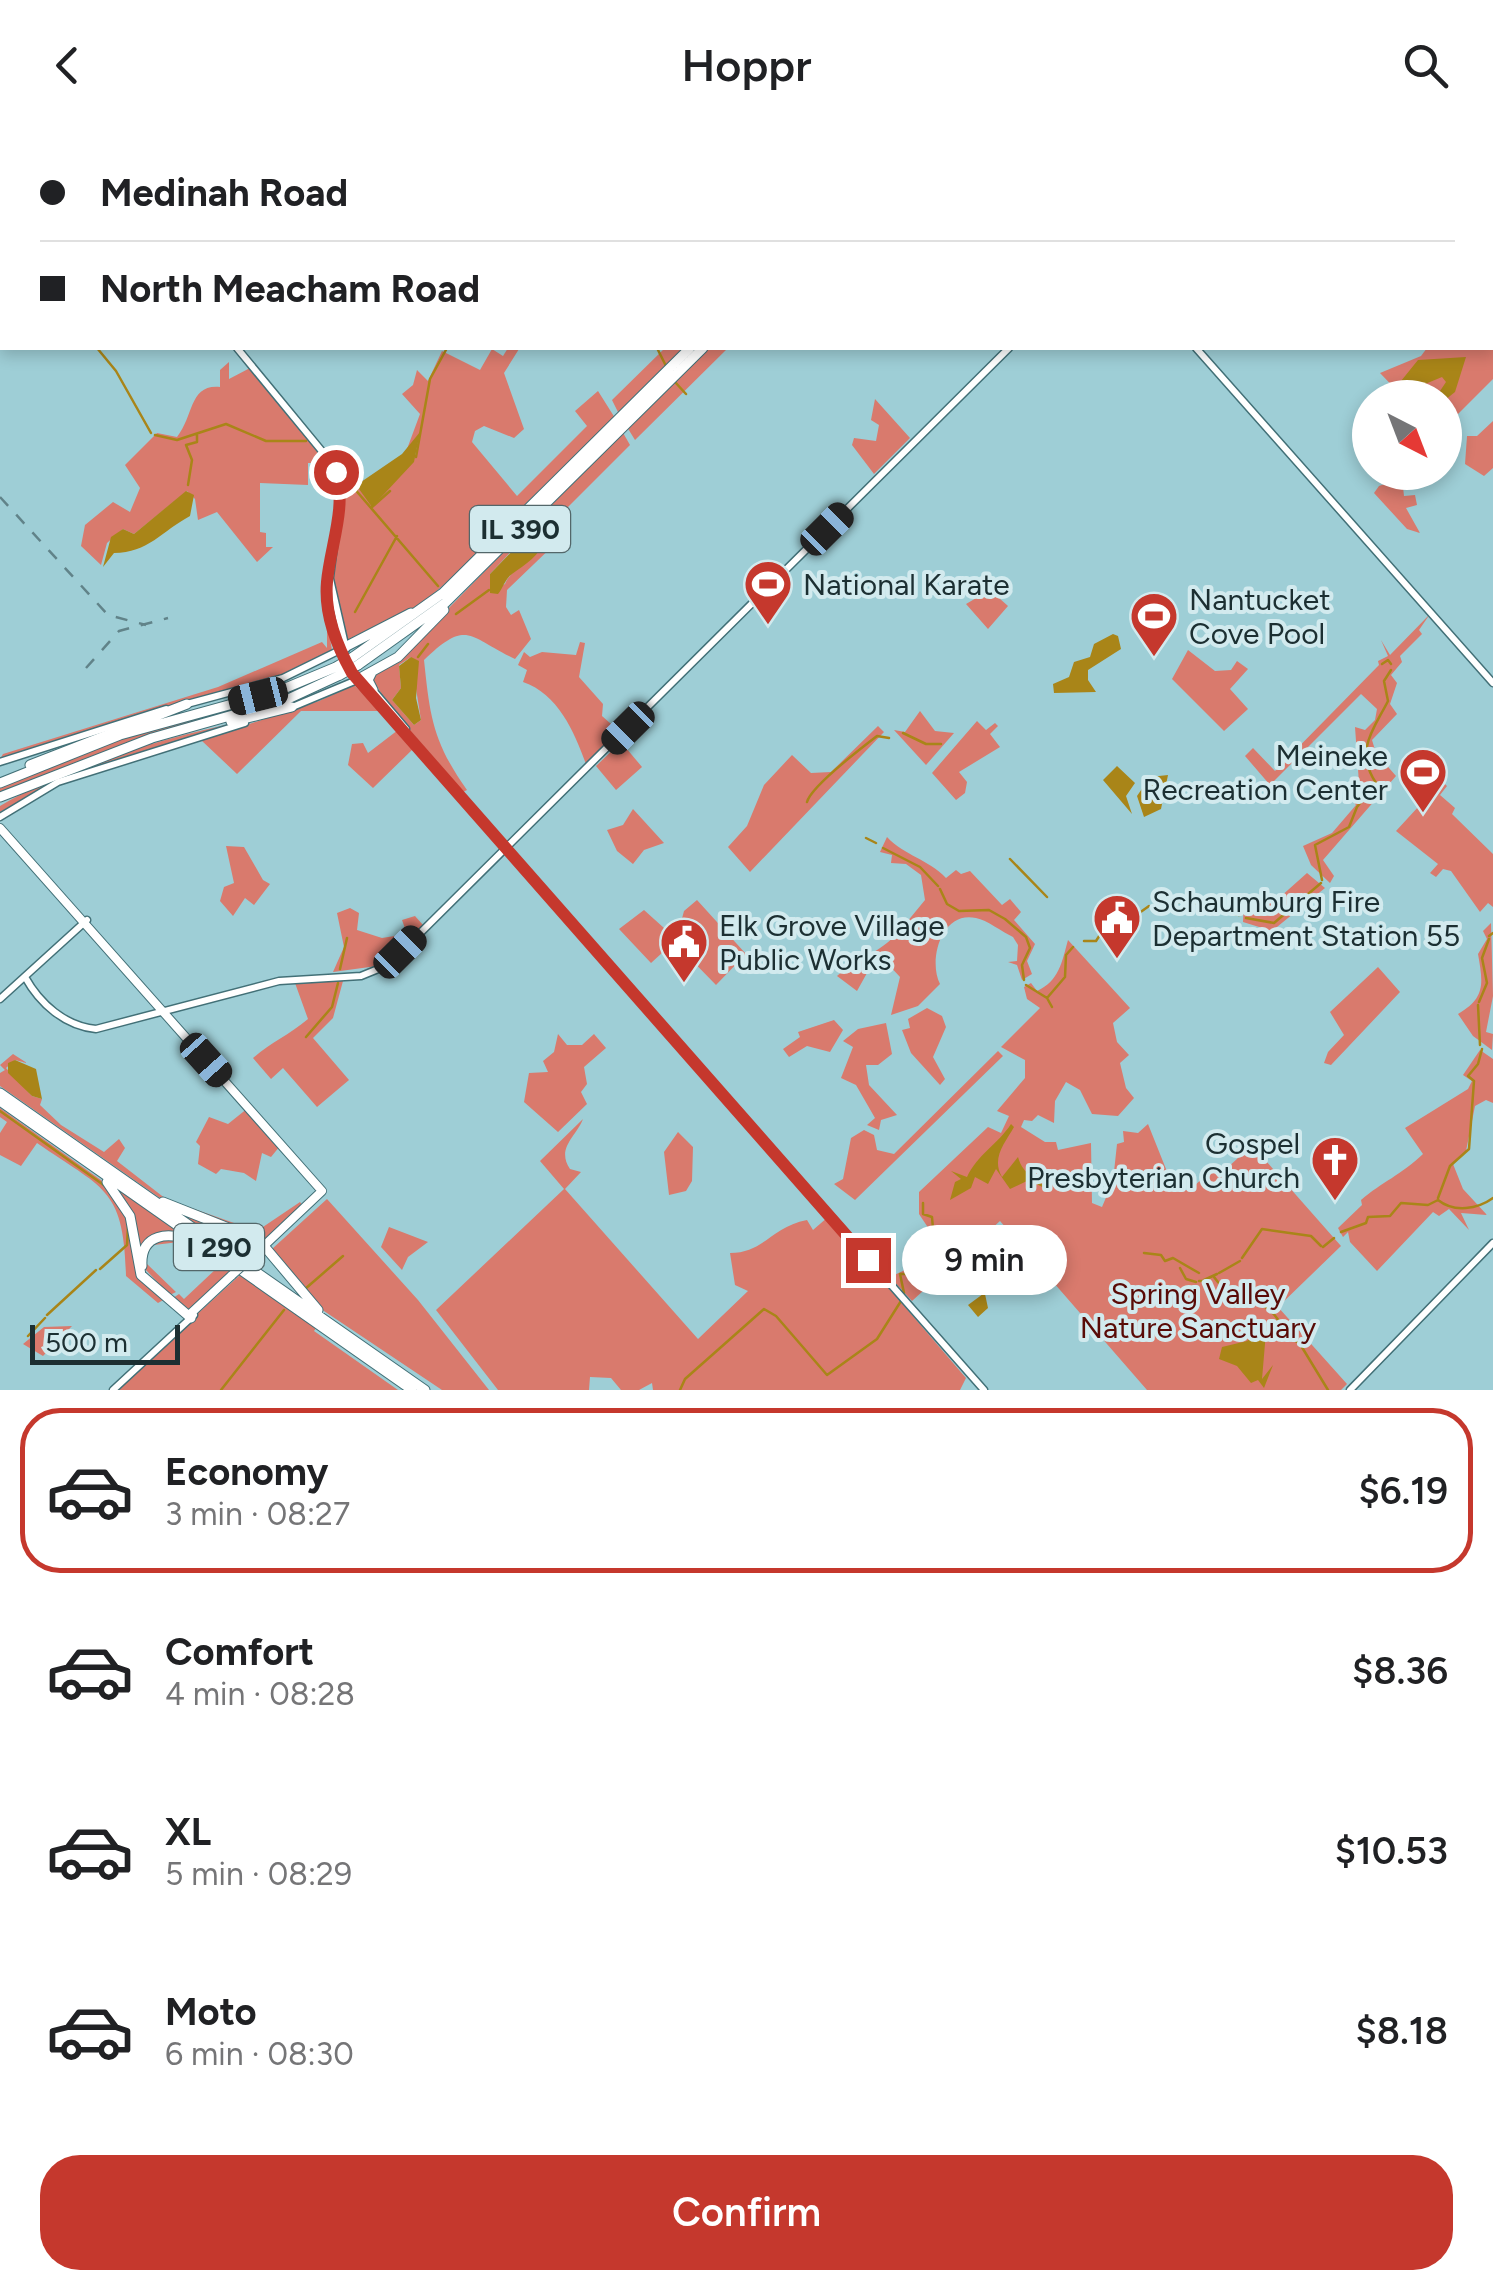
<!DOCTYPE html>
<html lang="en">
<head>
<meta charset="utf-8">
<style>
  body { margin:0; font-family:Figtree,sans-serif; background:#f6f6f6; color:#202124; height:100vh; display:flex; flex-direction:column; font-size:38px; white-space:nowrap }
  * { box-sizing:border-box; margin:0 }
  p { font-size:32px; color:#757577 }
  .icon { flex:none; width:55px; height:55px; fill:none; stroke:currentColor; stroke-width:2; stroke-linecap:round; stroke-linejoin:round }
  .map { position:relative; height:1260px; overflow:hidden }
  .details { display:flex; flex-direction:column; background:#fff; flex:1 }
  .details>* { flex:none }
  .guide { position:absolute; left:0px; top:0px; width:1495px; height:220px; box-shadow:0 5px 15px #0003; display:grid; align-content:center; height:220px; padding:0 40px; background:#fff }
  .needle { width:65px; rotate:138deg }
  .controls { position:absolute; left:1352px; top:250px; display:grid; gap:20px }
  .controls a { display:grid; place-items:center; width:110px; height:110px; border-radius:50%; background:#fff; box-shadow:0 5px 15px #0003; font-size:50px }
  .scale { position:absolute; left:30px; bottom:25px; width:150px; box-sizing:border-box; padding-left:10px; border:5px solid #1c2f32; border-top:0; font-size:28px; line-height:35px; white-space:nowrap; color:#1c2f32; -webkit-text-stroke:8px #d2eaee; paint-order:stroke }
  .end { position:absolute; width:45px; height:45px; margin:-22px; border:12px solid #c5382d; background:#fff; box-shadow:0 0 0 5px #fff }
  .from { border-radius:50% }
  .bubble { position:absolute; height:70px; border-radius:35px; background:#fff; box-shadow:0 5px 15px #0003; font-size:32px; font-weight:600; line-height:70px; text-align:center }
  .car { position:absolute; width:30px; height:60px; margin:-30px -15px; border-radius:12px; box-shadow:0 0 8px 2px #0007; background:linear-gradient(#222 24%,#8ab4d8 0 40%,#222 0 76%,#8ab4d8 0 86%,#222 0) }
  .guide b { display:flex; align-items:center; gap:35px; height:95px; font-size:38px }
  .guide b+b { border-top:2px solid #e0e0e0 }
  .guide i { width:25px; height:25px; background:#202124 }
  ul { padding:18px 0 0; list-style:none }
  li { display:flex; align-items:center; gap:30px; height:165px; margin:0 20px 15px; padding:0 20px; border:5px solid transparent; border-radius:40px }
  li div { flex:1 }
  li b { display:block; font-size:38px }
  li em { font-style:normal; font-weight:600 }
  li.current { border-color:#c5382d }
  li>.icon { width:90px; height:90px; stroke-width:1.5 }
  .button { display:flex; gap:20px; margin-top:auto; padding:20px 40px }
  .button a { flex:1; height:115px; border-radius:40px; background:#c5382d; color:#fff; font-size:40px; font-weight:600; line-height:115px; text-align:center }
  header { display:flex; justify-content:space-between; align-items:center; height:130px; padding:0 40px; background:#fff; font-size:45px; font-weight:600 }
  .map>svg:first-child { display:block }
</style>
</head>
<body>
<header><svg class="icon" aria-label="back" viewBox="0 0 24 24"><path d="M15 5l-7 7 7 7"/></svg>Hoppr<svg class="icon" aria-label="search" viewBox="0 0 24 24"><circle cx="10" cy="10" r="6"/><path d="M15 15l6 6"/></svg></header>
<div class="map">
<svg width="1493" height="1260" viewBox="0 0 1493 1260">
  <rect width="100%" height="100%" fill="#9eced6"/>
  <path fill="#d97a6d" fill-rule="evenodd" d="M1493,188v61l-48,48v-29l-42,-1 -23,-24 41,-17 6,-8h65z
    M508,218l11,1 -15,24 20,56 -10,9 -30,-12 -9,5 -3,11 45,54 70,-70 -12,-15 23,-20 17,27 -143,142 -49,43 -76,37c-7,-21 -17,-49 -13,-71 6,-31 14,-74 1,-109l24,29 57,-32 4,-22 -13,14 13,-35 -18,-20 11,-9 4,-15 11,11 14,-30 38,19 12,-21 11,7z
    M665,218h21l-67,66 -7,-14z
    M706,218h22l-93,92 -8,-13z
    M229,232v17l21,-11c31,36 77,77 87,123l-11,1 -3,-29h-15v22l-48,-2v49l6,1v14h7l-16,15 -40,-50 -19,8 -3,-21 -8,-8 -53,43 -11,-5 -16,14 -6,22 -20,-19 4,-21 28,-23 17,10 10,-24 -15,-23 32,-32 20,4c17,-21 12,-53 43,-50v-17z
    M875,269l35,39 -36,36 -22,-29 2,-7 22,3 3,-16 -8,-5z
    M1493,291v47l-9,8 -19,-12 2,-28h10z
    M622,301l8,14 -82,82 11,13 -52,50 -1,17 5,8 8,-5 12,29 -16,20c-47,-22 -47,-41 -91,1 6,57 9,82 43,130l-4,2 -75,-87 -17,-29 30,-19zM538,399l8,13c-11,14 -36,28 -41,42l-15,7v-17l26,-28 15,-4zM411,527l10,63 -7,5 -22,-25 9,-12 -2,-23z
    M1402,348l2,18 11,-1 2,10 -11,3 14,25 -13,-4 -33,-36 5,-7z
    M990,460l18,16 -20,23 -22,-25z
    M1430,484l-11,16 3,4 -22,22 2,6 -11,13 6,8 -7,21 7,10 -25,26 4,13 20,23 -73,84 11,16 -4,7 -19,-18 -8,-19 29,-13 24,-28 -6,-7 9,-15 -4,-56 10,3 10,-10 2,-11 -16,-15 -91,91 -25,-29 8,-8 22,23 104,-106 -1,-4 10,-5 -7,-16 9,15z
    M327,492l5,28 -55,28 -133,34 -144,47 3,-5 215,-67 104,-45 5,6z
    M580,512l5,1 -6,34 24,27 -1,12 17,15 -33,33c-12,-33 -28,-70 -63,-82l4,-12 -9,-5 6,-13 6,5 12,-5 34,3z
    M1188,520l27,21 16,-1 6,-9 11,8 -18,20 18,20 -24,22 -52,-52z
    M341,537l-62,31 -166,50 -113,47v-10l111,-44z
    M354,555l27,26h-80l-64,63 -36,-34 118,-39z
    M920,581l15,20 19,2 -28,32 -32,-35 11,2z
    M243,591l-184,59 -59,32v-6c73,-43 161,-67 243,-85z
    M977,591l9,9 9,-7 3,3 -8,8 10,13 -41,25 8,10 -2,11 -9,7 -24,-27z
    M878,596l6,6 -134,140 -22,-25 19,-21 17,-41 28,-30 19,18 20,-1z
    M398,600l16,18 -41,40 -25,-23 4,-21 11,-1 5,10z
    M621,612l21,25 -26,23 -20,-24z
    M1442,651l5,5 -7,9 15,13 -3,6 41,40v53l-5,-4 -8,9 -29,-41 -8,-2 -7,8 -6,-4 8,-9 -42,-33z
    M633,679l31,34 -20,7 -11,14 -16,-13 -10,-21 16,-5z
    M887,707c18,19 41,22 59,41l10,-8 5,4 9,-3 32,34 8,-6 11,13 -7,8 21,24 -8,17 5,13 -10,6 -5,-15 -9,-3 9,-1 1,-16 -5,-8c-11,-5 -26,-17 -37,-19 -35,-8 -48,43 -36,66l-22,22 -27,9 9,-38 -13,-14 -15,1 -15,27 -20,-15c23,-20 39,-20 63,-45l-6,-7 8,4 23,-28 -4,-25 -15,-11 -15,-1 1,-8 -12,-3z
    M226,716l18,1 19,33 7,4 -16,21 -9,-7 -12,18 -13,-15 4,-14 10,-4z
    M1307,743l18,15 -53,43 -29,-9 1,-20 21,-7 14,3z
    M697,770l49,54 -30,31 -42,-43 -23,21 -32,-34 25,-19 20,18 16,-2 4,-15z
    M350,778l9,5 -2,17 25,8 25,-4 -5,-14 13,-4 8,9 -46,41 -44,6 11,-25 -7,-34z
    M1491,793l2,73 -7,36 7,2 -1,16 -19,-14 -15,-22c28,-16 25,-31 20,-60l9,-15 -4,-8z
    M1068,810l62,68 -17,15 4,19 12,13 -9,8 6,25 8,10 -16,18 -26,-2 -12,-24 -14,-8 -11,19 -1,22 -16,-8 -6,6 -8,-1 -3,7 24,15h11l2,8 33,-7 1,60 10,4 11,-26 4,-37 7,-2 -1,-11 15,2 10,-9 22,55v11h20l19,-18 16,-2 27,-25 89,101 -63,61 69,77 -6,6h-194l-147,-169 -88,80 -22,-24 15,-7 26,-38 -12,-18v-22l69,-65 13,6 8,-17 -12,-5 28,-33v-18l-24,-13 39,-39 -13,-9 -3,-12 7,-4 6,8c22,-10 25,-29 31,-51z
    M1378,837l22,25 -69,73 -7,-2 4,-11 16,-17 -14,-23z
    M343,851l-10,37 -20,20 36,42 -32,27 -34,-39 -12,11 -18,-21c17,-15 36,-23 55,-39l-13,-36z
    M927,878l15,8 4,11 -13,30 12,22 -5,6 -29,-32 -9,-23 8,-2 -2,-9z
    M834,890l9,10 -13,22 -23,-6 -18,11 -6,-8 17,-12 -2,-5z
    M886,893l6,31 -14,11h-12l3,20 28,30 -16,5 -2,10 -12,-5 8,-7 -19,-33 -15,-7 12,-31 -10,-6 15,-12z
    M558,904l9,11h15l12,-11 12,14 -22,19 3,17 -6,8 6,12 -29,28 -34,-30 5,-29 19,-1 -5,-11 11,-9z
    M1480,920l13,9v44l-7,-3 -11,6 -9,45 -13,13 10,25 24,26 -26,-2 8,17 -20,-21 -10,7 -6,-4 -56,59 -27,-29 -2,-10 -5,5 -5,-9 24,-23 -1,-5c21,-18 40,-25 62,-46l-18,-26 63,-39 4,-8 -9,-6z
    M998,921l5,5 -148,144 -21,-16 9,-5 8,-41 13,-8 10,5 3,15 17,4z
    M13,924l14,9 -12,-3 -9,8 26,28 10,3 -2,6 21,20 43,27 15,-13 6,9 -8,13 49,38 91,32 43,-29 3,4 -39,35 -104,-43 -160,-112v-13l5,-3 -5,-5z
    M0,978l105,75 15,15 11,32 5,41 29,28 -7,4 -32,-27c-2,-89 -23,-87 -89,-133l-16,23 -21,-11v-22l7,-11 -7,-5z
    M248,978l32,38 -9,11 -9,-4 -6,28 -12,-8 -23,-4 -5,5 -18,-10 2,-18 -4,-4 13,-25 19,7z
    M583,989c-7,18 -27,29 -13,50l11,3 -16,17 133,150 50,-48 -13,-6 -5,-32c34,0 41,-26 77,-33l6,10 15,-13 138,161 -6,12h-307l-1,-7 -13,7h-18l-10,-12 -21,-1 -1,13h-91l-62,-80 128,-121 -24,-28z
    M678,1002l15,15 -1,34 -6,10 -17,4 -5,-43z
    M116,1058l72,50 -16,-6 -32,18 -9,-36z
    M327,1069l91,101 71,90h-47l-124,-83 -46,-58z
    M161,1072l90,36 9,8 -15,14z
    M389,1097l39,15 -20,15 -6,13 -21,-23z
    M153,1110h33l48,31 -45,38 -16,-11 6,-4 5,5 33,-31 -38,-26 -25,3 -8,9v9l30,29 -6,3 -26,-27v-14z
    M240,1145l76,53 -2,3 84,59h-284z
    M72,1196l-29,30 -20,-12 21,-17z"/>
  <path fill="#a98518" d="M1466,227l-11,35 -10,8 -9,-3 10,-15 -4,-5 -29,12 -12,-8 17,-21z
    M420,302l-6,30 -42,45 -13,-18 2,-7 41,-28z
    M186,361l8,4 -4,21c-28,15 -42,37 -76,37l-11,14 8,-30 12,-8 11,5z
    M537,396l9,13c-7,17 -20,25 -34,35 -7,5 -9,14 -14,20l-8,-1v-19l30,-31 11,-1 1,-14z
    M1113,504l5,2 3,13 -33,21v10l8,12 -42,1 -1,-9 16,-7 5,-15 16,-5 4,-13z
    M411,527l8,4 -3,37 5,22 -7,5 -22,-25 9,-12 -2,-22z
    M1117,636l18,17 -9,13 6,18 -29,-34z
    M1168,645l-7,34 -17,8 -7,-21 13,-19z
    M15,930l21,9 6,30 -10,-3 -24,-23v-10z
    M1011,994l3,3c-9,16 -23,31 -12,50l16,-20c5,19 19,20 30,33l-19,-10 -19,9 -14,-20 -8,15 -13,-7 -4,11 -21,12 5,-18 6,-3 -10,-8 16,6c10,-22 31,-33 44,-53z
    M976,1118l21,24 -12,22 3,14 -10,9 -10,-12 15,-11c-1,-20 -6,-26 -25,-30z
    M1260,1198l6,4 -4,47 11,-14 -9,23 -6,-8 -7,3 -14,-17 -18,-7 3,-12 25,-6z"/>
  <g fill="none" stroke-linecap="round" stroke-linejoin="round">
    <path stroke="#a98518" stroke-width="2.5" d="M627,2l1,-2
      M97,218l19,23 35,62
      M657,218l9,18
      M675,252l11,12
      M155,305l22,5 49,-16 40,17h40
      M416,327l14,-78 17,-31
      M188,355l4,-25 -6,-15 11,-3v-7
      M353,357l85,99
      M372,377l18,-16
      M355,482l42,-76
      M456,484l33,-24
      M418,527l10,-13
      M1382,534l6,-4 3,4
      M903,603l23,11h15
      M807,672c4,-15 53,-53 70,-66l12,2
      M866,708l10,5
      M883,718l37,19 18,19
      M1010,729l37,38
      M1322,750l-7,-35 34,-18 8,-20 19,-24c-22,-33 -2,-54 12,-82l-4,-20 7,-11
      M940,759l7,15 12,7 30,-1 16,9 21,18 4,11 -8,17 2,15
      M1171,773l16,-2 52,14
      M1154,775l12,-1
      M1246,788l28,5 47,-40
      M1489,806l4,-3
      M1084,811h12l13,-20h19l21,-15
      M340,839l7,-31
      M1026,855l21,13 5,9
      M1047,868l18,-21 1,-22 7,-8
      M1479,872l8,-19 -5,-25 7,-19
      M1478,875l2,40
      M306,907l26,-30 6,-24
      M0,981l105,75
      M1438,1068l12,-32 19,-17 5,-68 -6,-5 10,-12 4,-15
      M923,1073v11l9,3 2,24
      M1341,1102l25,-9 2,-6 22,-1 11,-13 27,2 10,-5c16,13 40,9 55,-2
      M1323,1117l11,-9
      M1144,1123l17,2 4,6 8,-3 26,15
      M1242,1128l20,-29 49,7 10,10
      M1180,1138l6,11 10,3
      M100,1139l27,-24 1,-19
      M1219,1143l21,-12
      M1214,1147c23,33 55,12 71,57l15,10 28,46
      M1204,1150l13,-6
      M1199,1151h3
      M305,1159l38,-33
      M904,1163l-4,-19h11
      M47,1185l49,-45
      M28,1206l17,-18
      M221,1260l63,-80
      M680,1260l5,-11 79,-70 12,7 51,59 50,-36 24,-38"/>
    <g stroke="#427077" stroke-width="9">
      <path id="secondary" d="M46,0l3,2
        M1009,0l2,2
        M286,2l6,-2
        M0,125l2,-1
        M237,218l98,119 5,33 -13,100 7,35 23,45 627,710
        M1196,218l297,335
        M330,449l16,70
        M372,559l34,40
        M187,574l96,-26 57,-28
        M290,578l67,-28
        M0,632l166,-53
        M0,687l58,-35 187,-59
        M25,847c15,27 40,49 71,52l183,-48 82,-5 27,-11 621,-617
        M0,869l87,-79
        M113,1260l81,-75
        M1350,1260l143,-147"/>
    </g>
    <g stroke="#427077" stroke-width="10">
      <path id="primary" d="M0,698l322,363 -71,67
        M189,1185l43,-40"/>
    </g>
    <g stroke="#427077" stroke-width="11">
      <path id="motorway" d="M999,0l2,2
        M1048,2l10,-2
        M1103,2l10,-2
        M1140,2l10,-2
        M345,517l66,-34
        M353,527l90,-64 247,-245
        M358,535l87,-62 258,-255
        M372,542l-4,8 5,10
        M362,547l36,-20 46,-47
        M231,592l61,-15
        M30,635l157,-61
        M0,653l120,-48 156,-43 60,-25
        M0,667l152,-59 134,-38 54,-25
        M0,963l425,297
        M0,971l412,289
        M107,1052l23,34 11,59 50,43
        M163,1072l96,38 59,70
        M142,1136c-2,-33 27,-35 51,-24"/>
    </g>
    <use href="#secondary" stroke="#fff" stroke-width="6"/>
    <use href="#primary" stroke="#fff" stroke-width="8"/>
    <use href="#motorway" stroke="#fff" stroke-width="9"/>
    <path stroke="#618389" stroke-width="2.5" stroke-dasharray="12 12" stroke-linecap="butt" d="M1332,0l2,2
      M349,2l5,-2
      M0,180l2,-2
      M0,367l108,118 38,10
      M86,538l33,-37 49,-13"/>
    <g stroke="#427077" stroke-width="10" stroke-linecap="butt">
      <path id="primary-bridge" d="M232,1145l19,-17"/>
    </g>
    <g stroke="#427077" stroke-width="11" stroke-linecap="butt">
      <path id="motorway-bridge" d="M336,537l17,-10
        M340,545l18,-10"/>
    </g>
    <use href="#primary-bridge" stroke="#fff" stroke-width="8"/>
    <use href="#motorway-bridge" stroke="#fff" stroke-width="9"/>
  </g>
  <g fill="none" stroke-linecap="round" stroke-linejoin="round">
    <path stroke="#c5382d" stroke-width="12" d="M336,342c11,35 -6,75 -9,110 -3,33 10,64 25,91l516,587"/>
  </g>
  <defs>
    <g id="stadium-pin" transform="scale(2.5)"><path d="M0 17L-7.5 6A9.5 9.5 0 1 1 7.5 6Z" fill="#c5382d" stroke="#d2eaee"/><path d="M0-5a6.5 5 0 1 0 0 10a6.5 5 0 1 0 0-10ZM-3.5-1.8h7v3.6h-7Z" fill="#fff"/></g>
    <g id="civic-pin" transform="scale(2.5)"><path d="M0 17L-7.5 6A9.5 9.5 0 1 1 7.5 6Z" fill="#c5382d" stroke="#d2eaee"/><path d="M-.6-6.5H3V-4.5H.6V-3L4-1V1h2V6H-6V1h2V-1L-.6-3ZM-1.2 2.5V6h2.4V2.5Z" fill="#fff"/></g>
    <g id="church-pin" transform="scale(2.5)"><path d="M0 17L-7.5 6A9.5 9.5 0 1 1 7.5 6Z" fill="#c5382d" stroke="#d2eaee"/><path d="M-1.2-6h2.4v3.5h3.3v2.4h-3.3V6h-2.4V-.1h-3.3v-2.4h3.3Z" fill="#fff"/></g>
  </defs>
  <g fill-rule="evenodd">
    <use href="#stadium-pin" x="768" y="454"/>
    <use href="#stadium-pin" x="1154" y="486"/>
    <use href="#stadium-pin" x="1423" y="642"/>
    <use href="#civic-pin" x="1117" y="788"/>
    <use href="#civic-pin" x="684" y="812"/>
    <use href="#church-pin" x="1335" y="1030"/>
  </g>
  <g text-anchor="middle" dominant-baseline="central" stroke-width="8" stroke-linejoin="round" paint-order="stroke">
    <g fill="#d2eaee" stroke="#53676a" stroke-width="2.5">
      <rect x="470" y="376" width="100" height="46" rx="8"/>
      <rect x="174" y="1094" width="90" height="46" rx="8"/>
    </g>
    <g font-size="28" font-weight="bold" fill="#1c2f32">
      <text x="520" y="399">IL 390</text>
      <text x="219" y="1117">I 290</text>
    </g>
    <g font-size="30" fill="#1c2f32" stroke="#d2eaee" text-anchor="start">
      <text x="803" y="454">National Karate</text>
      <text x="1189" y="469">Nantucket<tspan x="1189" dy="34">Cove Pool</tspan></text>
      <text x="1388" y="625" text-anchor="end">Meineke<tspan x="1388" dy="34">Recreation Center</tspan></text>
      <text x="1152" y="771">Schaumburg Fire<tspan x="1152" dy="34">Department Station 55</tspan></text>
      <text x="719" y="795">Elk Grove Village<tspan x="719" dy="34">Public Works</tspan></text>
      <text x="1300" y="1013" text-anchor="end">Gospel<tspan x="1300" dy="34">Presbyterian Church</tspan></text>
    </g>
    <g font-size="30" fill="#590b07" stroke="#d2eaee">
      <text x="1198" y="1163">Spring Valley<tspan x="1198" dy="34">Nature Sanctuary</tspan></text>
    </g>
  </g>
</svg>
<div class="controls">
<a><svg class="needle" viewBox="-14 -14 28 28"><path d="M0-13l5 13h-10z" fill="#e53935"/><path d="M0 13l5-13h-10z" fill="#757577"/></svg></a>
</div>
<div class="scale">500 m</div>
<i class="end from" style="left:336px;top:342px"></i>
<i class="end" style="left:868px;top:1130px"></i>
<div class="bubble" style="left:902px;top:1095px;width:165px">9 min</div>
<i class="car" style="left:827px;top:399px;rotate:45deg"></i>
<i class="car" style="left:258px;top:566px;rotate:256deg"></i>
<i class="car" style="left:628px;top:598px;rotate:225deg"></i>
<i class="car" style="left:400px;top:822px;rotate:45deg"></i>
<i class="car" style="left:206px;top:930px;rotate:138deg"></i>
<div class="guide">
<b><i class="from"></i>Medinah Road</b>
<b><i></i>North Meacham Road</b>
</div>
</div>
<section class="details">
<ul>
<li class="current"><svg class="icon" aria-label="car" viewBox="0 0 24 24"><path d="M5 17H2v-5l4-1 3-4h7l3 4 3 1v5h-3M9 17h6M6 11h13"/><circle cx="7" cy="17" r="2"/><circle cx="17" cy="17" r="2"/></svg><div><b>Economy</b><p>3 min · 08:27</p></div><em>$6.19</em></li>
<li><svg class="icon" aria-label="car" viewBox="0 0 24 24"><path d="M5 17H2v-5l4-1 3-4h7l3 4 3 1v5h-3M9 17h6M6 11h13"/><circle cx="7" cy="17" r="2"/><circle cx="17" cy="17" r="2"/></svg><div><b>Comfort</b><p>4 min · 08:28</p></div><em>$8.36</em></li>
<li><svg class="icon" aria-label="car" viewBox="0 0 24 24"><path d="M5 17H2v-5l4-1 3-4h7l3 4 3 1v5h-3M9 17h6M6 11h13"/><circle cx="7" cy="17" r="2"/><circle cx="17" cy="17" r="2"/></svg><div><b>XL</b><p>5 min · 08:29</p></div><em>$10.53</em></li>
<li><svg class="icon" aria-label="car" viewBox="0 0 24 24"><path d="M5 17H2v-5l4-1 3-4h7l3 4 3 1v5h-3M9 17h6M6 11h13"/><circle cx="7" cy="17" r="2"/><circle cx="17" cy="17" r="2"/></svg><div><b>Moto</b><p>6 min · 08:30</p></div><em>$8.18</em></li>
</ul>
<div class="button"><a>Confirm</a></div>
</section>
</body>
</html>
